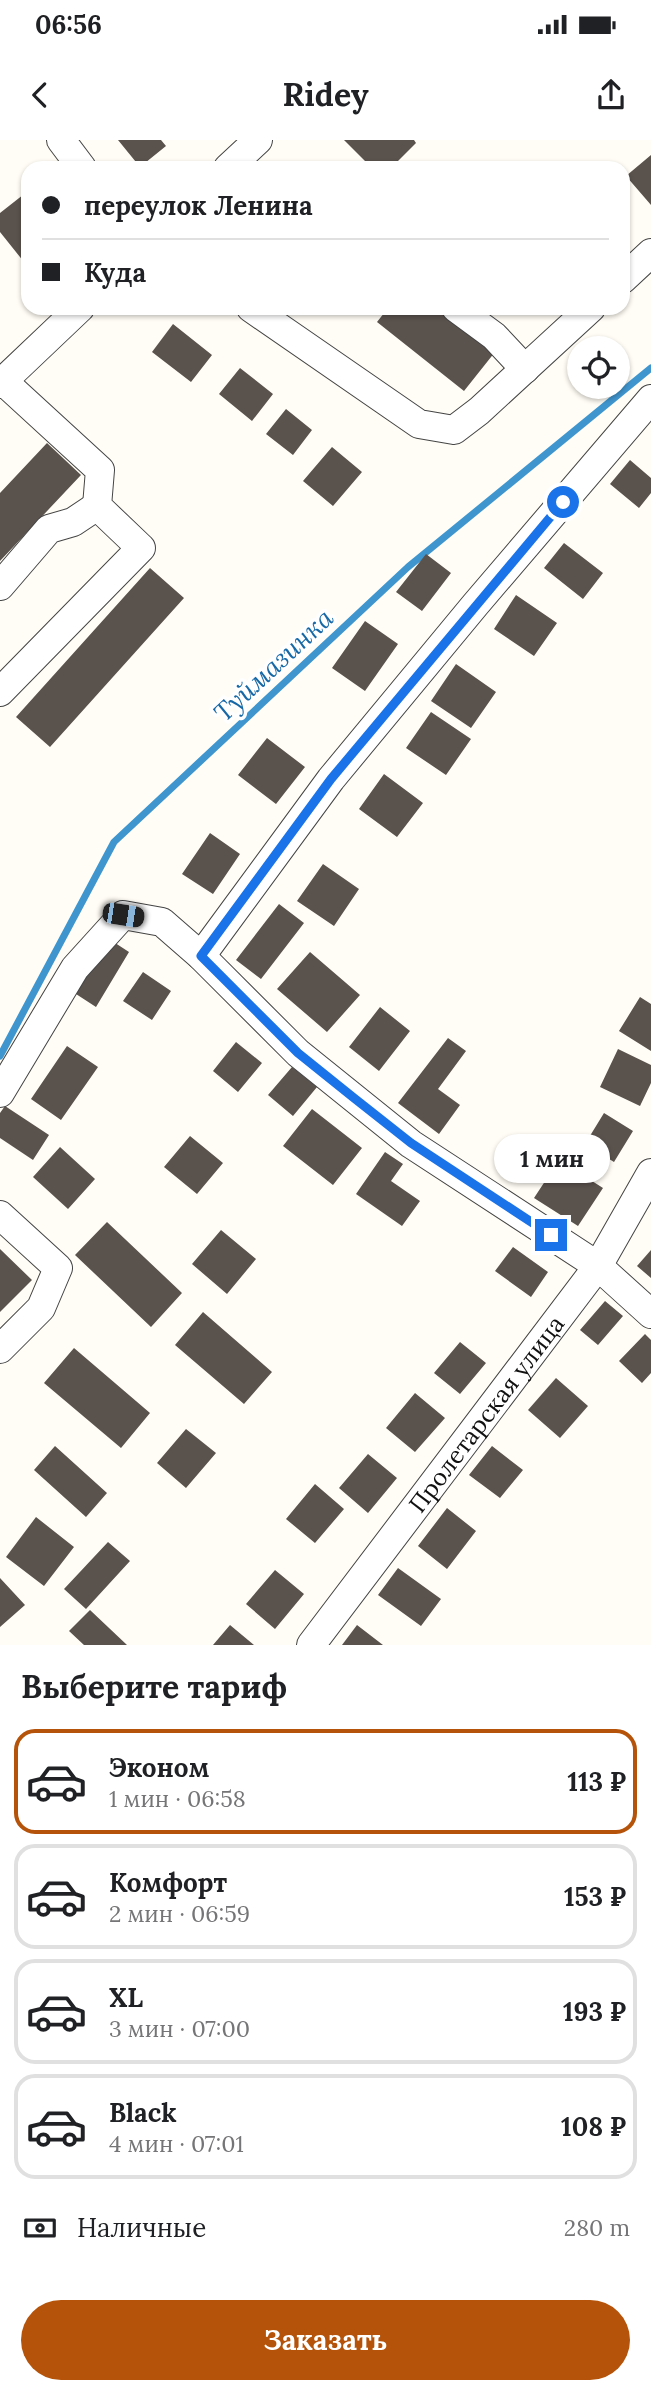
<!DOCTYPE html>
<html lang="ru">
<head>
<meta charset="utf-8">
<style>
  body { margin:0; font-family:Lora,serif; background:#f6f6f6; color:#202124; height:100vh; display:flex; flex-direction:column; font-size:26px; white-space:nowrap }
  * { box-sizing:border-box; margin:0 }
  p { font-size:23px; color:#757577 }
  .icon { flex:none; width:38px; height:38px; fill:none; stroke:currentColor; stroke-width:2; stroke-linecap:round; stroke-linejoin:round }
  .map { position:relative; height:1505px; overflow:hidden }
  .details { display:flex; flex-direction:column; background:#fff; flex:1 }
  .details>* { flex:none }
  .guide { position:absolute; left:21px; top:21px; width:609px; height:154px; border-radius:21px; box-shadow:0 2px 5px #0004; display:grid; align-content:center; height:154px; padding:0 21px; background:#fff }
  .tools { position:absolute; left:567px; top:196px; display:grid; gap:14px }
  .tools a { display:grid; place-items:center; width:63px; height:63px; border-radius:50%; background:#fff; box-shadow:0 2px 5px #0004; font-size:35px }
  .end { position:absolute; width:32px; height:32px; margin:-16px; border:9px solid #1a73e8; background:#fff; box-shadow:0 0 0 4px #fff }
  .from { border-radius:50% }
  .bubble { position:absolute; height:49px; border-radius:24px; background:#fff; box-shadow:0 2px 5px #0004; font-size:23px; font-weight:700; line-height:49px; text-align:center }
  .car { position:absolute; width:21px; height:42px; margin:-21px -10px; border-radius:9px; box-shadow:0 0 5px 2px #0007; background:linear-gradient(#222 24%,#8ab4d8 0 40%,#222 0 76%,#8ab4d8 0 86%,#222 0) }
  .guide b { display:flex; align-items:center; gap:24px; height:66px; font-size:26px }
  .guide b+b { border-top:2px solid #e0e0e0 }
  .guide i { width:18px; height:18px; background:#202124 }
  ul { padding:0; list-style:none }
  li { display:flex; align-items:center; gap:21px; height:105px; margin:0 14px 10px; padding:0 7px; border:4px solid #e0e0e0; border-radius:21px }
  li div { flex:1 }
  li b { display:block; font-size:26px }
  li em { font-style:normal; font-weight:700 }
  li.current { border-color:#b45309 }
  li>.icon { width:63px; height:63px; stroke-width:1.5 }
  h2 { padding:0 21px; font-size:32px; line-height:84px }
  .pay { display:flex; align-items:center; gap:18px; height:77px; padding:0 21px; font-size:26px }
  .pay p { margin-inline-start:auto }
  .primary-button { display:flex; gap:14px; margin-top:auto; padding:14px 21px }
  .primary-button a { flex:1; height:80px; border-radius:42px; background:#b45309; color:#fff; font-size:28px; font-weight:700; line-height:80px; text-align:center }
  .status { display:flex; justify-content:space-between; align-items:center; height:49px; padding:0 35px; background:#fff; direction:ltr }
  .status svg { height:19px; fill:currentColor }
  header { display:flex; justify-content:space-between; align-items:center; height:91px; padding:0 21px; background:#fff; font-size:32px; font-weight:700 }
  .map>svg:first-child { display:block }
</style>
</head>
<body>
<div class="status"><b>06:56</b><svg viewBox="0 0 49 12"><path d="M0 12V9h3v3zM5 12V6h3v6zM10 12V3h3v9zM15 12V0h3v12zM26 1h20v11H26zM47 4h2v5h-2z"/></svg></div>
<header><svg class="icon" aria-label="back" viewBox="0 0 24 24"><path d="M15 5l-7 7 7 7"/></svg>Ridey<svg class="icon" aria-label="share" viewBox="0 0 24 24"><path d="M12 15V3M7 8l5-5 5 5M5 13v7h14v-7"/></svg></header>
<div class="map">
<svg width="651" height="1505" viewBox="0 0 651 1505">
  <rect width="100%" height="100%" fill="#fffdf5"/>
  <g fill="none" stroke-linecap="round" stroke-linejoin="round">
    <path stroke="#3f96cf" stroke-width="7" d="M0,916l114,-214 294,-275 243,-199"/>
  </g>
  <path fill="#5a524d" d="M118,0h43l5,6 -26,21z
    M344,0h70l2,3 -25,25h-19z
    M651,15v50l-25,-29z
    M28,51v76l-28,-35v-19z
    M388,168h51l56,44 -31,39 -87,-69z
    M173,184l39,31 -21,27 -39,-30z
    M240,228l33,26 -21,27 -33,-27z
    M286,269l26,21 -19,25 -27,-21z
    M47,303l34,32 -81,86v-68z
    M332,307l30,25 -29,34 -30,-25z
    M630,320l21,18v15l-12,15 -29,-24z
    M564,403l39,30 -20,26 -39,-31z
    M426,414l25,19 -29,38 -26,-19z
    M150,428l34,30 -134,149 -34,-30z
    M516,455l41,28 -23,33 -40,-27z
    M365,481l33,23 -33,47 -33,-23z
    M456,524l40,28 -25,36 -40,-27z
    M431,572l40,27 -25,36 -40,-27z
    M267,598l38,29 -29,37 -38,-29z
    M384,634l39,29 -26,34 -38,-28z
    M210,693l30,21 -27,40 -31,-20z
    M323,724l36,25 -25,37 -37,-25z
    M279,764l25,19 -43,56 -25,-19z
    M109,799l20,13 -33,55 -20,-13z
    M310,812l50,43 -33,37 -50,-43z
    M143,832l28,19 -19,29 -29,-19z
    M640,857l11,7v47l-32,-20z
    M380,867l30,24 -31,40 -30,-24z
    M448,898l18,13 -28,38 22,16 -21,29 -41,-31z
    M236,902l26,21 -24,29 -25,-21z
    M67,906l31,21 -37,53 -30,-21z
    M618,909l33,16v18l-11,23 -40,-19z
    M292,927l25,20 -24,29 -25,-21z
    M5,966l44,29 -16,25 -33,-22v-25z
    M312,969l50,39 -29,37 -50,-39z
    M604,973l29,18 -19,31 -29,-18z
    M190,996l33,27 -26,31 -33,-27z
    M60,1007l35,32 -27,30 -35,-32z
    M385,1012l18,12 -12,17 29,20 -18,25 -46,-32z
    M559,1020l44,28 -25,38 -44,-28z
    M107,1082l75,71 -31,34 -76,-72z
    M221,1090l35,29 -29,35 -35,-30z
    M513,1107l35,25 -17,25 -36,-26z
    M0,1109l32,31 -32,32z
    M651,1110v28l-14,-12z
    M605,1161l18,15 -25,29 -18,-15z
    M203,1172l69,60 -28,32 -69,-59z
    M645,1194l6,6v33l-9,10 -23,-22z
    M460,1202l26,21 -26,31 -26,-21z
    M74,1208l76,65 -29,35 -77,-65z
    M556,1238l32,28 -28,32 -32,-28z
    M415,1253l30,25 -30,34 -29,-24z
    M186,1289l30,24 -30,35 -29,-25z
    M55,1306l52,47 -21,24 -52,-47z
    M492,1306l31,24 -23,28 -31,-23z
    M368,1314l29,24 -29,35 -29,-25z
    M315,1344l29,25 -29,34 -29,-24z
    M447,1368l29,23 -29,38 -29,-23z
    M36,1377l38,30 -30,39 -38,-29z
    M108,1402l22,19 -44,48 -22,-20z
    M398,1428l43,31 -20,27 -43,-31z
    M275,1430l29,24 -29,35 -29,-25z
    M0,1438l25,27 -25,22z
    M90,1470l37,35h-43l-15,-14z
    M230,1485l24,20h-41z
    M357,1485l26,20h-41z"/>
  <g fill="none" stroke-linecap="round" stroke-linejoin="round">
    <g stroke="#444" stroke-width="30">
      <g id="minor">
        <path d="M61,0l21,28"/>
        <path d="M228,28l30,-28"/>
        <path d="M623,139l28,-26"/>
        <path d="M251,168l168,116 35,6 25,-19 112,-103"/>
        <path d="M456,168l38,28 31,33"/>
        <path d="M0,244l80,-76"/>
        <path d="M0,446l49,-57 24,-7 24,-16"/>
        <path d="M0,552l141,-144 -44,-42 3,-36 -97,-89"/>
        <path d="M201,816l130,-177 144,-174 176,-206"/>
        <path d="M0,953l75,-125 48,-53 39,7 39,34 97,97 113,91 187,122 53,48"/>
        <path d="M0,1075l58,53 -17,40 -41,41"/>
        <path id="s1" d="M311,1505l287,-379 53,-93"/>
      </g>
    </g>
    <use href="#minor" stroke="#fff" stroke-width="28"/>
  </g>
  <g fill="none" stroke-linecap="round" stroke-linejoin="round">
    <path stroke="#1a73e8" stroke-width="9" d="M551,1095l-140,-92 -57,-45 -56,-45 -97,-97 130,-177 232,-277"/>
  </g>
  <g text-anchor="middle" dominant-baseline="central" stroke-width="7" stroke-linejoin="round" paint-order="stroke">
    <g font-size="24" fill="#111" stroke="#fff">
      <text stroke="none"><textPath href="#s1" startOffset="290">Пролетарская улица</textPath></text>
    </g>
    <g font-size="26" font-style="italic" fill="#1768a6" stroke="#fff">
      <text transform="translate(273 525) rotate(-43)">Туймазинка</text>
    </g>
  </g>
</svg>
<div class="tools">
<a><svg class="icon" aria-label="locate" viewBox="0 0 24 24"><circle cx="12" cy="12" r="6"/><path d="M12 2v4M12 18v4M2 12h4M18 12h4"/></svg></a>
</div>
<i class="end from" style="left:563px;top:362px"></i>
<i class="end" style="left:551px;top:1095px"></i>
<div class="bubble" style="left:494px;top:994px;width:116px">1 мин</div>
<i class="car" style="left:123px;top:775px;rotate:99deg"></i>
<div class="guide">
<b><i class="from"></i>переулок Ленина</b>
<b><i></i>Куда</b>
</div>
</div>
<section class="details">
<h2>Выберите тариф</h2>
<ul>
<li class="current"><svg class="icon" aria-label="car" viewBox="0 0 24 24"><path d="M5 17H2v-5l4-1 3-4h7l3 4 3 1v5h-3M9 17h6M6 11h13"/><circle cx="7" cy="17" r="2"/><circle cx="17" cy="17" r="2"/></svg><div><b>Эконом</b><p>1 мин · 06:58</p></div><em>113 ₽</em></li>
<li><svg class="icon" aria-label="car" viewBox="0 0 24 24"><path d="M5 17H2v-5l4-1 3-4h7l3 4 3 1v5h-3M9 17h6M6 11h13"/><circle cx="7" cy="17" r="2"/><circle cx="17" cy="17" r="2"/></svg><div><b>Комфорт</b><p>2 мин · 06:59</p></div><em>153 ₽</em></li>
<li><svg class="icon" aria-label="car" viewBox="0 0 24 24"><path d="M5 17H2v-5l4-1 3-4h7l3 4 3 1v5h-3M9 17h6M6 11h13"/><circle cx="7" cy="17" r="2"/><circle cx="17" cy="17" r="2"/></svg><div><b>XL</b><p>3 мин · 07:00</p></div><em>193 ₽</em></li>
<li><svg class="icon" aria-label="car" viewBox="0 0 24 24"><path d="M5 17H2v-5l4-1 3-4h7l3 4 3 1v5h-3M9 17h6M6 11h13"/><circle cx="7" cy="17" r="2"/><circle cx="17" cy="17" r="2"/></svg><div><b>Black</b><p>4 мин · 07:01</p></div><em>108 ₽</em></li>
</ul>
<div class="pay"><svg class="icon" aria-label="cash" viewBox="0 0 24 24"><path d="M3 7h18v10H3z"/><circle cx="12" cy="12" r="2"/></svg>Наличные<p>280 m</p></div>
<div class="primary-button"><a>Заказать</a></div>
</section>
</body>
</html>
